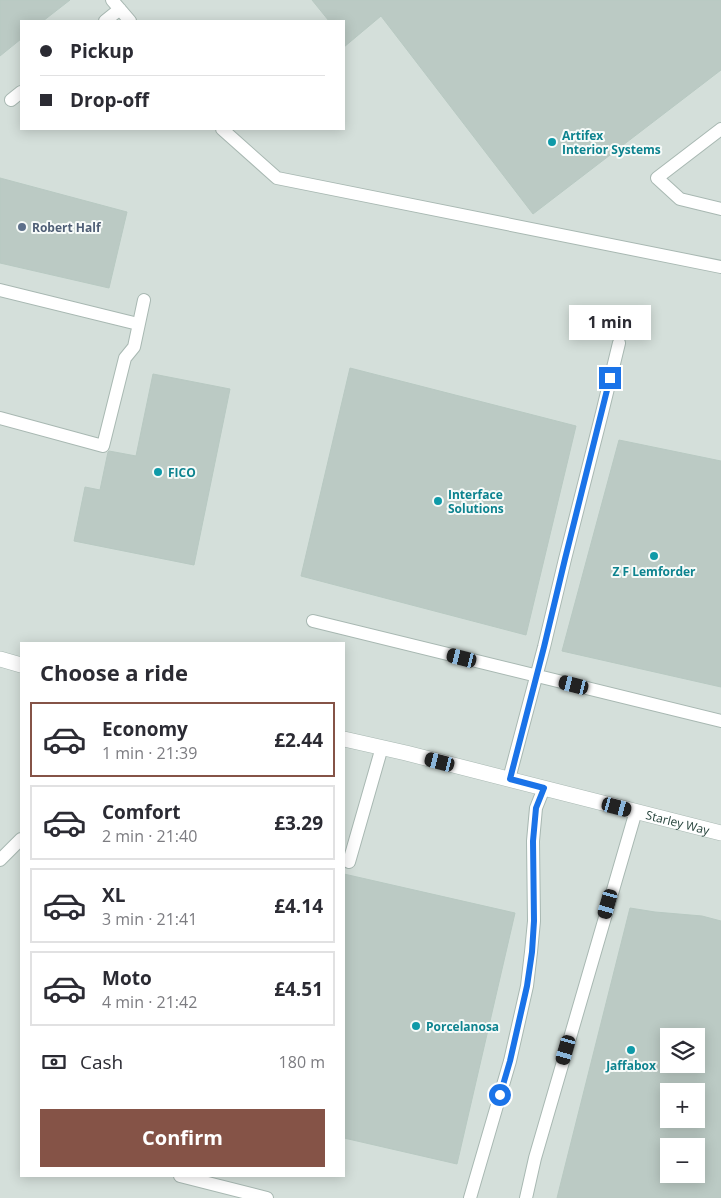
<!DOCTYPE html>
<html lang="en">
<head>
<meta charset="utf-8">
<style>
  body { margin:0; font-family:"Open Sans",sans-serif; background:#f7f7f7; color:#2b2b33; height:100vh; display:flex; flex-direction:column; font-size:19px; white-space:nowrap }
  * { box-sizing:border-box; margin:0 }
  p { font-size:16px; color:#7c7c81 }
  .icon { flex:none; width:28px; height:28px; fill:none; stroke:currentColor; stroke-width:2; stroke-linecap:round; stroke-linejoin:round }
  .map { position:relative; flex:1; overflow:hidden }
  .details { position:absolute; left:20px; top:642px; width:325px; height:535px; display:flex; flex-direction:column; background:#fff; border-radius:0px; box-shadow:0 2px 12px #0003 }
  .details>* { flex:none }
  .top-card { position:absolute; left:20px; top:20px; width:325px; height:110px; border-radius:0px; box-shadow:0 2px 12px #0003; display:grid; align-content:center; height:110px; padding:0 20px; background:#fff }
  .fabs { position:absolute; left:660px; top:1028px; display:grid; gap:10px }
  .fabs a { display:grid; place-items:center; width:45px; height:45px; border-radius:0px; background:#fff; box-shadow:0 2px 12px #0003; font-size:25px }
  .end { position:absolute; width:22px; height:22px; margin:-11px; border:6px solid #1a73e8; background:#fff; box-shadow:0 0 0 2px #fff }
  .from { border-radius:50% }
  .bubble { position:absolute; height:35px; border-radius:0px; background:#fff; box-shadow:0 2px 12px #0003; font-size:16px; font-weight:700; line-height:35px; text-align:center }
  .car { position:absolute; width:15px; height:30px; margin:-15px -8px; border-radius:6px; box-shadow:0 0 4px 1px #0007; background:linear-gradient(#222 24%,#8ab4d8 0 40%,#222 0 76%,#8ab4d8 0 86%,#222 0) }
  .top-card b { display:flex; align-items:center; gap:18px; height:48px; font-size:19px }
  .top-card b+b { border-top:1px solid #e1e1e2 }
  .top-card i { width:12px; height:12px; background:#2b2b33 }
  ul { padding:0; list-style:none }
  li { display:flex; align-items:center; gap:15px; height:75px; margin:0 10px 8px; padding:0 10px; border:2px solid #e1e1e2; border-radius:0px }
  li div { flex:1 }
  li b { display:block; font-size:19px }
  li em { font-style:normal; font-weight:700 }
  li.current { border-color:#855347 }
  li>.icon { width:45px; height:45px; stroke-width:1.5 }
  h2 { padding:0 20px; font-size:22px; line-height:60px }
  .pay { display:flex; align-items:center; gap:12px; height:55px; padding:0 20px; font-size:19px }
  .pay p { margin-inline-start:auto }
  .action { display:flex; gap:10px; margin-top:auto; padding:10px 20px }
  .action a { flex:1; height:58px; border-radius:0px; background:#855347; color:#fff; font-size:20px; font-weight:700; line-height:58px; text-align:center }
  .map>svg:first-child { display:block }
</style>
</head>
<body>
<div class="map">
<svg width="721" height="1198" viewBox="0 0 721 1198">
  <rect width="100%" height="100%" fill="#e6efeb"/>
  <path fill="#d4dfda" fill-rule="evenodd" d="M0,0h721v1198h-721zM21,21h323v108h-323zM21,644h323v532h-323zM669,1036h27v28h-27zM669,1091h27v28h-27zM669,1146h27v28h-27z"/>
  <path fill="#bbcac4" stroke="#b8c9c2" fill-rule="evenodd" d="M0,0h70l-27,21h-22v18l-21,17z
    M312,0h409v70l-188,144 -152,-198 -37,31v-26h-15z
    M0,178l127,34 -18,76 -109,-25z
    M350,368l226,58 -50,209 -225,-59z
    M153,374l77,15 -36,176 -120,-24 11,-54 15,3 8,-38 1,-1 27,5z
    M619,440l102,21v226l-159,-36z
    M344,874l171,39 -58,251 -113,-26z
    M630,908l25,4 47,4 19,5v277h-164zM669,1036h27v28h-27zM669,1091h27v28h-27zM669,1146h27v28h-27z"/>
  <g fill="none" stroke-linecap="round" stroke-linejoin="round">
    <g stroke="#a8b8b2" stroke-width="14">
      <path id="lane" d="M112,0l18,21
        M105,21l15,-12
        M11,100l10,-8
        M222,129l55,49 444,89
        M721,129l-64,49 23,21 41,10
        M0,290l138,34
        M0,418l103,28 22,-88 9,-11 10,-47
        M313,621l408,100
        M509,779l35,-132 21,-88 37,-146 17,-70
        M0,860l21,-21
        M349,862l33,-115
        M180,1176l87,22
        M470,1198l40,-137 17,-75 4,-34 3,-31 -1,-80 3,-33 8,-20
        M526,1198l9,-40 101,-347"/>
    </g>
    <g stroke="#a8b8b2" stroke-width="16">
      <g id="street">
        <path d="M0,659l21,6"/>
        <path id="s1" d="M344,739l62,14 315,80"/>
      </g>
    </g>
    <use href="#lane" stroke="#fff" stroke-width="12"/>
    <use href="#street" stroke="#fff" stroke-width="15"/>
  </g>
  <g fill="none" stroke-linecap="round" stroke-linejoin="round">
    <path stroke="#1a73e8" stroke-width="6" d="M500,1095l10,-34 17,-75 5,-34 2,-31 -1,-80 3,-33 8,-20 -34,-9 34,-132 21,-88 45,-181"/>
  </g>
  <g fill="#0f9aa8" stroke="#f7fbf9" stroke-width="2">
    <circle cx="552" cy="142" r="5"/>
    <circle cx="158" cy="472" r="5"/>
    <circle cx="438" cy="501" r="5"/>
    <circle cx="654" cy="556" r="5"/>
    <circle cx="416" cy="1026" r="5"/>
    <circle cx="631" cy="1050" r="5"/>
  </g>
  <circle fill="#5c6f8a" stroke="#f7fbf9" stroke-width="2" cx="22" cy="227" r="5"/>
  <g text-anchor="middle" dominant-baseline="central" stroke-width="4" stroke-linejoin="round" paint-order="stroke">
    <g font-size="12" font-weight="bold" fill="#0d838f" stroke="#f7fbf9" text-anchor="start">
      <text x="562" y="135">Artifex<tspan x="562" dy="14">Interior Systems</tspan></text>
      <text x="168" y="472">FICO</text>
      <text x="448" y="494">Interface<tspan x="448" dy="14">Solutions</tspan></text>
      <text x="654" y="571" text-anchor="middle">Z F Lemforder</text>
      <text x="426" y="1026">Porcelanosa</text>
      <text x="631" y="1065" text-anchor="middle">Jaffabox</text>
    </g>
    <g font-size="12" font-weight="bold" fill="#4e5e75" stroke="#f7fbf9" text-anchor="start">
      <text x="32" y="227">Robert Half</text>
    </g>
    <g font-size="12" fill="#24423a" stroke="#f7fbf9">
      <text stroke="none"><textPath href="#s1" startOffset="344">Starley Way</textPath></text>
    </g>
  </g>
</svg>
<div class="fabs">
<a><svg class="icon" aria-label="layers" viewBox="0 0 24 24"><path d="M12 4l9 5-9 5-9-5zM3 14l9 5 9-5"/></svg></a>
<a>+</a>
<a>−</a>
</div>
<i class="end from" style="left:500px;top:1095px"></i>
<i class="end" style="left:610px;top:378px"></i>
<div class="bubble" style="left:569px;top:305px;width:82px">1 min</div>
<i class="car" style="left:462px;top:658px;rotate:284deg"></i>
<i class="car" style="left:574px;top:685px;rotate:284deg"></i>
<i class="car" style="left:440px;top:762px;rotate:284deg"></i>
<i class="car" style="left:617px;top:807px;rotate:105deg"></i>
<i class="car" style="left:608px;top:904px;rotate:196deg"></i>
<i class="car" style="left:566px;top:1050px;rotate:196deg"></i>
<div class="top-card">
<b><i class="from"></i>Pickup</b>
<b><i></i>Drop-off</b>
</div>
<section class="details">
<h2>Choose a ride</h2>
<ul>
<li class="current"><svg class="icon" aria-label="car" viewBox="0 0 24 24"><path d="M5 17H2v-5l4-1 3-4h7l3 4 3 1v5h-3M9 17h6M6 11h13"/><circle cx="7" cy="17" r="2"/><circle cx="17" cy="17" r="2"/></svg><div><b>Economy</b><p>1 min · 21:39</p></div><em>£2.44</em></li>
<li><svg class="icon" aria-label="car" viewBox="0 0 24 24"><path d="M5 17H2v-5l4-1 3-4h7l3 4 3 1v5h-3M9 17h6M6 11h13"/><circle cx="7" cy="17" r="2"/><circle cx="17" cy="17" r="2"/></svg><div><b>Comfort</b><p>2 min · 21:40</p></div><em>£3.29</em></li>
<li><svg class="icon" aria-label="car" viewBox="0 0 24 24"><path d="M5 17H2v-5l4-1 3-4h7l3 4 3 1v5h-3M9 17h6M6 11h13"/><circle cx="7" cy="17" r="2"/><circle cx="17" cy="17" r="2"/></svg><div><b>XL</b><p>3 min · 21:41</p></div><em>£4.14</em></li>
<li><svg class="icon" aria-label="car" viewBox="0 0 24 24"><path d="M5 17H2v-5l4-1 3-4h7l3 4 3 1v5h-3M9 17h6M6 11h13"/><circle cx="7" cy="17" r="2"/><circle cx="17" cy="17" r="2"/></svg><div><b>Moto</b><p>4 min · 21:42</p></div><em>£4.51</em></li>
</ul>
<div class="pay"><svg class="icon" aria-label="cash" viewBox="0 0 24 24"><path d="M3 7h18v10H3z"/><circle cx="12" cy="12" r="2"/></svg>Cash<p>180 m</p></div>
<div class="action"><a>Confirm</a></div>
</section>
</div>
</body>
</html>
